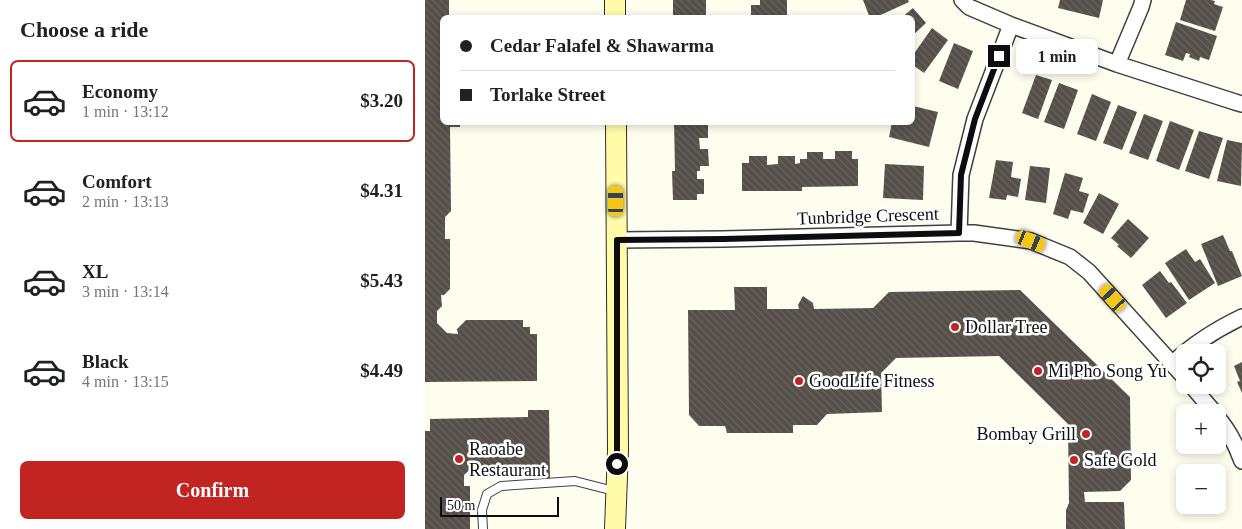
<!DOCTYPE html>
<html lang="en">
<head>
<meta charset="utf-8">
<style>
  body { margin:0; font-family:Georgia,serif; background:#f6f6f6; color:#202124; height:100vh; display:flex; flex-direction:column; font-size:19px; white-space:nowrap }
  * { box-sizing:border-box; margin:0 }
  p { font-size:16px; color:#757577 }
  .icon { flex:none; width:28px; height:28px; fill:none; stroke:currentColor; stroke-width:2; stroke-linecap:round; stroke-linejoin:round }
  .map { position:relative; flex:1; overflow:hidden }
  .panel { display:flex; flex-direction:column; background:#fff; width:425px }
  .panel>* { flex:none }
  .banner { position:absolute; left:15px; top:15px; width:475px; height:110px; border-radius:8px; box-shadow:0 2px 8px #0003; display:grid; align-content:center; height:110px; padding:0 20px; background:#fff }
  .controls { position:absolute; left:751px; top:344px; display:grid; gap:10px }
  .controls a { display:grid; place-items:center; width:50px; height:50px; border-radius:8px; background:#fff; box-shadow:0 2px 8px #0003; font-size:25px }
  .scale { position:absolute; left:15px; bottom:12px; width:119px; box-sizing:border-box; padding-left:5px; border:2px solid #0d0d0d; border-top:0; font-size:14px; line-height:18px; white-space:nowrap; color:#0d0d0d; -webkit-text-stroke:4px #fff; paint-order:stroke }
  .end { position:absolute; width:22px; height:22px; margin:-11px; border:6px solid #0d0d0d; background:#fff; box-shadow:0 0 0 2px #fff }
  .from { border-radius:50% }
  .bubble { position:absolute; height:35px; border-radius:8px; background:#fff; box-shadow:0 2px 8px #0003; font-size:16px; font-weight:700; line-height:35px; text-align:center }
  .car { position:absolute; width:15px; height:30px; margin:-15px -8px; border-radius:6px; box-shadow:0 0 4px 1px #0007; background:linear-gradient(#f5c518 24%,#345 0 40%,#f5c518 0 76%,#345 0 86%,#f5c518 0) }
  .banner b { display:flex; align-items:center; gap:18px; height:48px; font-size:19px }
  .banner b+b { border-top:1px solid #e0e0e0 }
  .banner i { width:12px; height:12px; background:#202124 }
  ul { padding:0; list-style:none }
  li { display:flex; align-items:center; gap:15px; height:82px; margin:0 10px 8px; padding:0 10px; border:2px solid transparent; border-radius:8px }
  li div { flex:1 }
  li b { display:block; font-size:19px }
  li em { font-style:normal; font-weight:700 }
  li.selected { border-color:#c22421 }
  li>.icon { width:45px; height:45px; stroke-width:1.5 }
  h2 { padding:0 20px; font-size:22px; line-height:60px }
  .button { display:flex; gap:10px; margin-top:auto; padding:10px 20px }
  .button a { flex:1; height:58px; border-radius:8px; background:#c22421; color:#fff; font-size:20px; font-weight:700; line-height:58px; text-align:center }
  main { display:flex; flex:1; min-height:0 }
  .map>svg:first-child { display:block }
</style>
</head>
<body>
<main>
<section class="panel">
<h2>Choose a ride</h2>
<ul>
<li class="selected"><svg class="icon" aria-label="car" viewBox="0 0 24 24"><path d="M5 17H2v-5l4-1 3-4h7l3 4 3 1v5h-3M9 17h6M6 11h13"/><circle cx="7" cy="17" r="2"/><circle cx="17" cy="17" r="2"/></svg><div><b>Economy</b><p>1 min · 13:12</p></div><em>$3.20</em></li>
<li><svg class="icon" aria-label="car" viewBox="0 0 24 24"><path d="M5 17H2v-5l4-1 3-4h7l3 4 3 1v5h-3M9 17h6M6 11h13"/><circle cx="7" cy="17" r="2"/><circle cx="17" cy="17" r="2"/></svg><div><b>Comfort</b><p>2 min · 13:13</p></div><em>$4.31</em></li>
<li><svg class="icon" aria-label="car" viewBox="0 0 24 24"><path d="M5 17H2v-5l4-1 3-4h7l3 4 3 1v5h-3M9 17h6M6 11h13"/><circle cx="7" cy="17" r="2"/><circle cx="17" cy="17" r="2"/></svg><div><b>XL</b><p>3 min · 13:14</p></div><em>$5.43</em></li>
<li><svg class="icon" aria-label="car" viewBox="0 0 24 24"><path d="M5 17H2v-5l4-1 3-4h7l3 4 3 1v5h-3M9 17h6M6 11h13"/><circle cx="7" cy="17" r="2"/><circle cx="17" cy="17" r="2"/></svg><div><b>Black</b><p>4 min · 13:15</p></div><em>$4.49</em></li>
</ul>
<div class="button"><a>Confirm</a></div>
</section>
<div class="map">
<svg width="817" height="529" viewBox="0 0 817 529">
  <defs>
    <pattern id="building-back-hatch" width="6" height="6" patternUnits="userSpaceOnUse" patternTransform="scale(1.25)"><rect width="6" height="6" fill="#564f49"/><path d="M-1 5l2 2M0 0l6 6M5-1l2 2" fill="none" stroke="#69645f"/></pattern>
  </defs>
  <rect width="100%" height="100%" fill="#fffded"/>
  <path fill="url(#building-back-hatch)" d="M0,0h24v18h-6v104h17v5h-10l1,84 -6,6v22h5v50l-6,6h-3l1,11 -5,5v12l10,10 11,1 -1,-5 9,-9h57v7h7v7h7v47l-112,1z
    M248,0h33v16h-7v2h-26z
    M335,0h27v18h-36v-13h9z
    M438,0h45l1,2 -35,16h-4z
    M635,0h43l-4,18 -41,-10z
    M761,0h25l4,1 -1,3 9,3 -8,24 -35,-11z
    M488,8l13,15 -13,12v-17h-12z
    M751,22l41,14 -8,24 -9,-3 -1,4 -10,-4 1,-3 -4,-1 -3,8 -18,-6z
    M507,28l16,12 -24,33 -11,-8v-10z
    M529,43l19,8 -15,38 -19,-8z
    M611,75l16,5 -14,39 -16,-6z
    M634,83l19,7 -14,39 -20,-7z
    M667,94l19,8 -15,39 -19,-7z
    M693,105l19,7 -15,38 -19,-7z
    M488,106l25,6 -9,35 -40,-10 3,-15h21z
    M719,114l19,7 -15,39 -19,-7z
    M745,121l24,9 -15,40 -23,-9z
    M249,122h34v16h-9l1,11h8l1,17h-9v5h-3v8h7v15h-7v6h-24l-1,-29h3z
    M774,131l24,7 -14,41 -24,-8z
    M802,140l15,3 -1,43 -24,-5z
    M410,151h17v8h6v27l-56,1v4h-60v-28h7v-7h18v9l11,-1v-8h17v8l5,-1v-4h7v-7h16v7h12z
    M571,160l17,2 -2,15 10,2 -3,18 -11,-2 -1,5 -17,-2z
    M460,164l39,2 -1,34 -40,-2z
    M605,166l20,2 -4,35 -21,-3z
    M640,173l18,5 -4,13 10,3 -6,19 -12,-3 -3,9 -15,-5z
    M674,193l20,11 -16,30 -20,-11z
    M703,219l21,19 -18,20 -14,-12 2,-1 -8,-7z
    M798,235l7,16h2l10,25 -24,10 -17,-42z
    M761,249l9,13 5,-3 15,24 -26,17 -24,-37z
    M735,271l9,12 2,-1 16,21 -21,15 -24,-33z
    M309,287h33v22h32l-1,-4 5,-9 10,7 1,6 59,-1 16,-16 131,-2 110,107 1,83 -11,11 -36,1 1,10h39l1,27h-59v-19l3,-7 -1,-79 -69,-68 -103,2 -15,15 1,39 -55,2 -10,11h-24v8h-66l-2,-7h-26l-10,-11 -1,-105h47z
    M817,362v31l-5,-11 3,-1 -6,-15z
    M103,410h21l1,68h-39v-6h-25v-6h-12l-10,9v11h6v43h-45v-98h5v-12l98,-2z"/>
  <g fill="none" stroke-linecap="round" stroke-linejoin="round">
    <g stroke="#404040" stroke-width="10">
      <path id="lane" d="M58,529l-1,-19 5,-16 14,-8 74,-5 39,10"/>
    </g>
    <g stroke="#404040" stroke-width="18">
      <path id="street" d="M537,0l7,7 42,18 106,39 118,38 7,2
        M692,64l24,-57 2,-7
        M534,233l2,-58 14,-56 36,-94
        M192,240l106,-1 236,-6h15l57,8 39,16 19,15 96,106
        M748,363c21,-20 42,-33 69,-46
        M766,385l23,27
        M792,417c12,13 19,28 25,44"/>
    </g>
    <g stroke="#2f2f2f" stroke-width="22">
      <path id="secondary" d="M190,0v18
        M190,529l3,-79 -2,-328"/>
    </g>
    <use href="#lane" stroke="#fff" stroke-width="8"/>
    <use href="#street" stroke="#fff" stroke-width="15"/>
    <use href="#secondary" stroke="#fffba8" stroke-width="20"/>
  </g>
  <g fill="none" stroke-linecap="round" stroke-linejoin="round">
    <path stroke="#0d0d0d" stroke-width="6" d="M192,464v-224l106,-1 236,-6 2,-58 14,-56 24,-63"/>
  </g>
  <g fill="#c22421" stroke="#fff" stroke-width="2">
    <circle cx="530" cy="327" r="5"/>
    <circle cx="613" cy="371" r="5"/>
    <circle cx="374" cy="381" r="5"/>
    <circle cx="661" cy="434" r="5"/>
    <circle cx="34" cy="459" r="5"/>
    <circle cx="649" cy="460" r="5"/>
  </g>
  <g text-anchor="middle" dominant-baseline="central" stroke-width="5" stroke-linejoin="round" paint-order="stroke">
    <g font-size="18" fill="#0d0d0d" stroke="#fff">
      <text transform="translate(443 216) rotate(-2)">Tunbridge Crescent</text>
    </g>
    <g font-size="18" fill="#0d0d0d" stroke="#fff" text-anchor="start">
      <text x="540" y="327">Dollar Tree</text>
      <text x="623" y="371">Mi Pho Song Yu</text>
      <text x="384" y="381">GoodLife Fitness</text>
      <text x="651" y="434" text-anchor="end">Bombay Grill</text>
      <text x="44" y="449">Raoabe<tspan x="44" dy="21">Restaurant</tspan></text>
      <text x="659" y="460">Safe Gold</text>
    </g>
  </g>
</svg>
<div class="controls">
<a><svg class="icon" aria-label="locate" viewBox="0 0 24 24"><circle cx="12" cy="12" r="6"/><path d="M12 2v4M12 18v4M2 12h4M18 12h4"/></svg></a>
<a>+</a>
<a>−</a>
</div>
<div class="scale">50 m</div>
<i class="end from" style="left:192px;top:464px"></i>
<i class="end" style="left:574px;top:56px"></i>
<div class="bubble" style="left:591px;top:39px;width:82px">1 min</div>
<i class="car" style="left:191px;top:201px;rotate:0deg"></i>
<i class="car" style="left:606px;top:241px;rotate:112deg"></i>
<i class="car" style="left:688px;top:298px;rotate:318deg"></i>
<div class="banner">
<b><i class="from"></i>Cedar Falafel &amp; Shawarma</b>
<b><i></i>Torlake Street</b>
</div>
</div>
</main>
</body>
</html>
